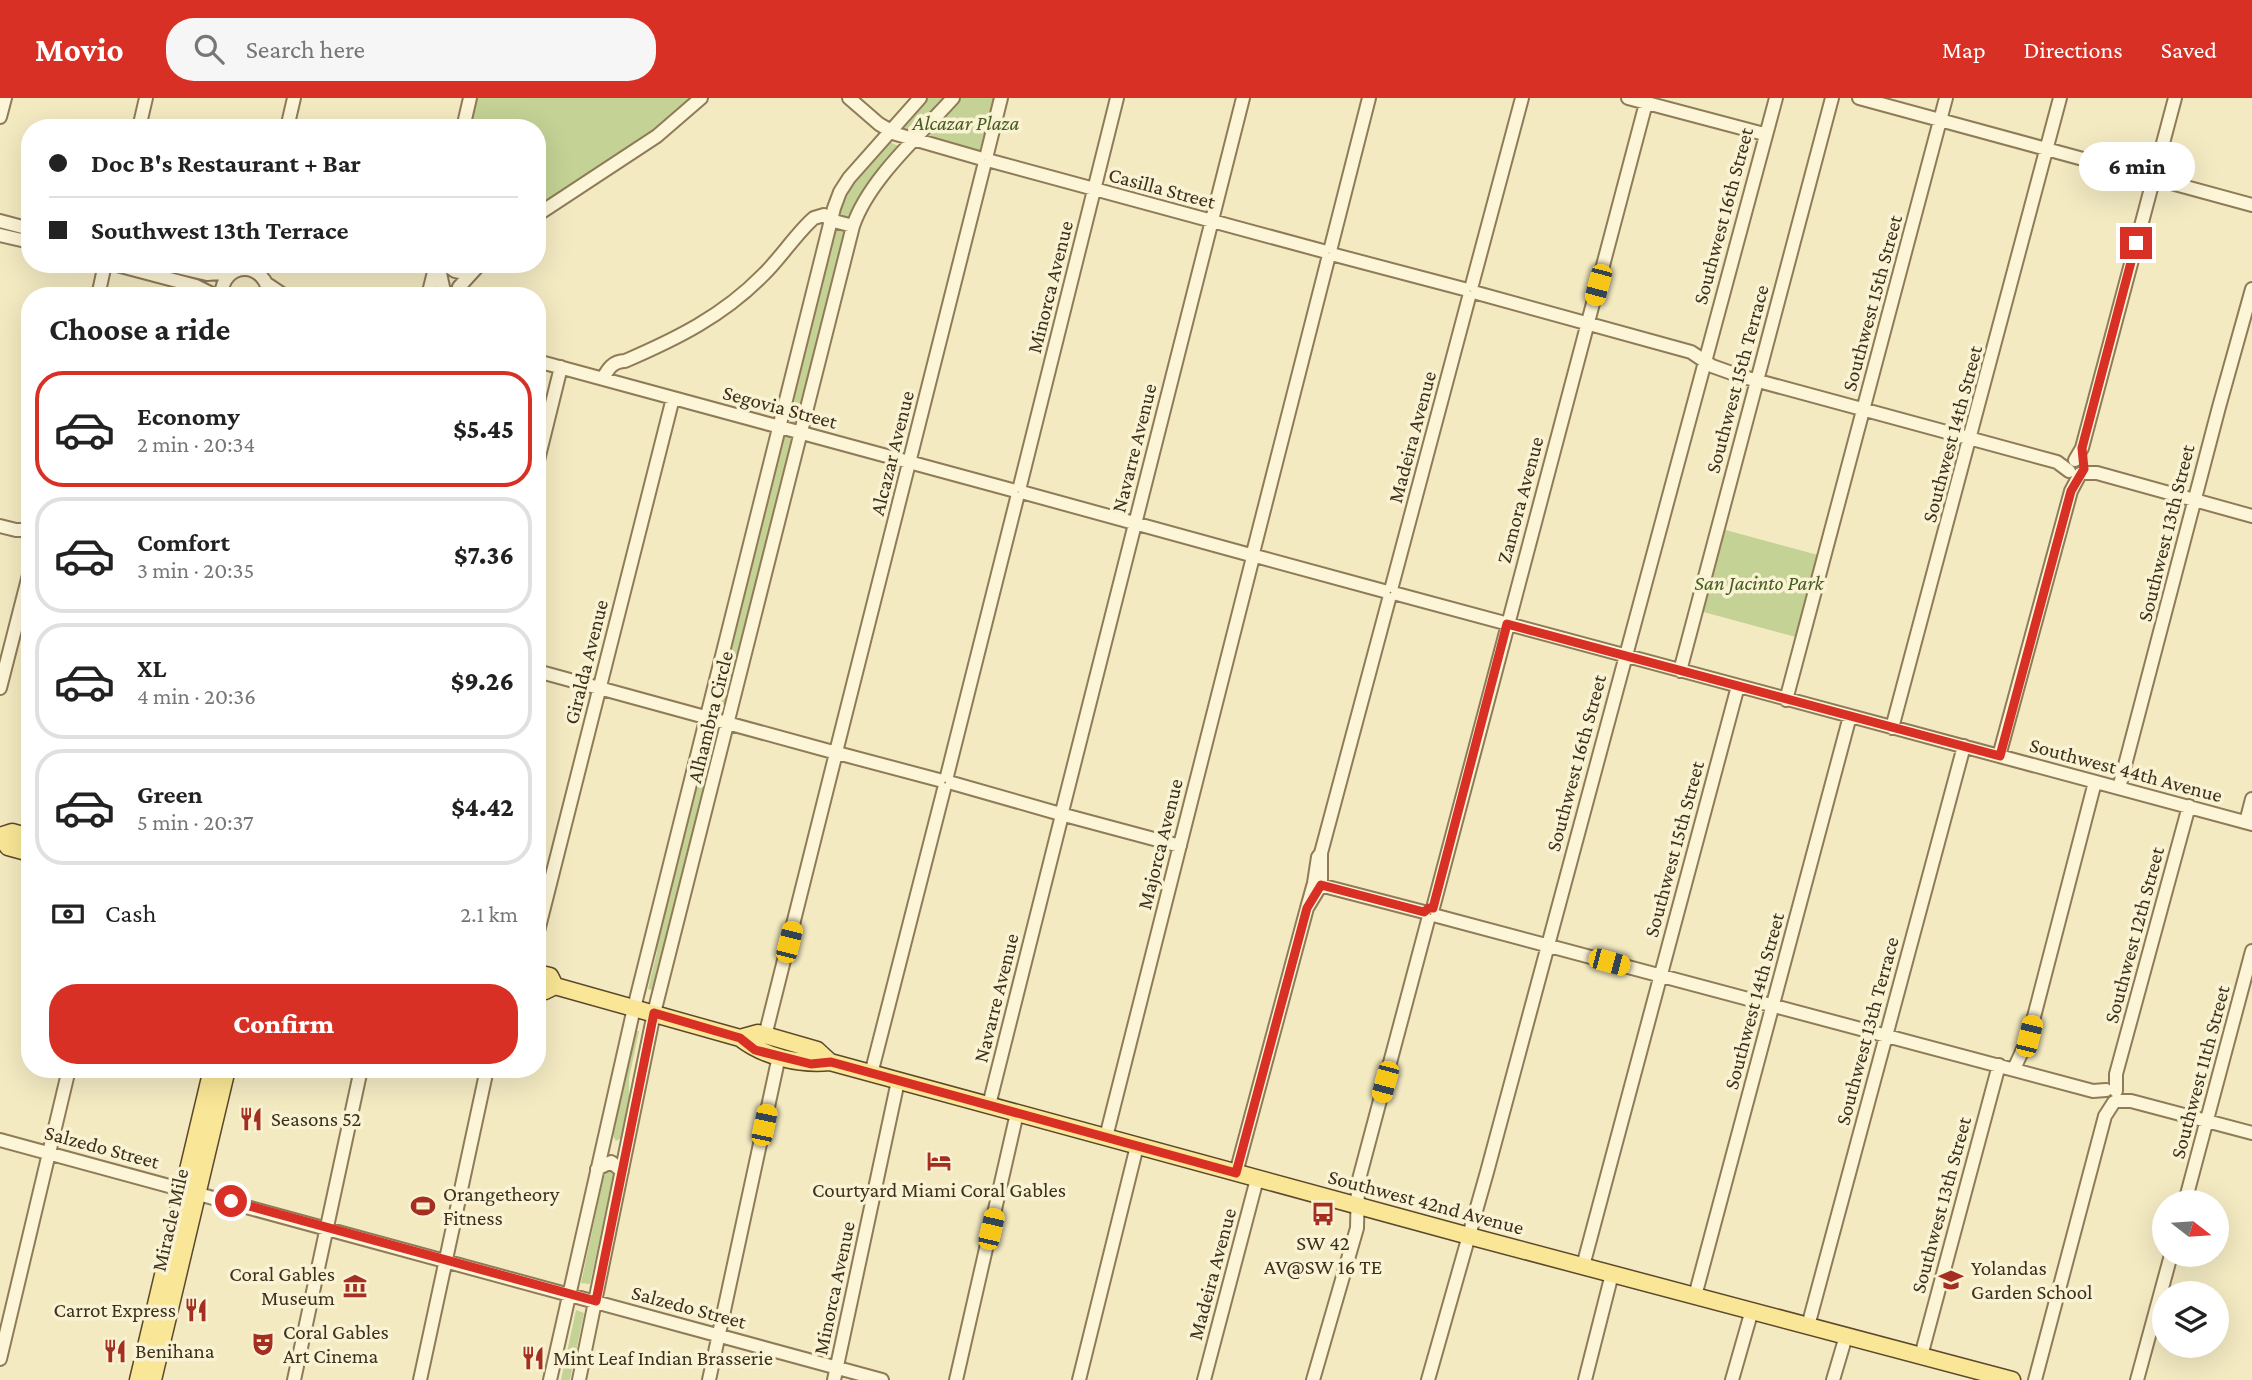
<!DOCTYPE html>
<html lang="en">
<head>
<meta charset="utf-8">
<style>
  body { margin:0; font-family:"Crimson Pro",serif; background:#f6f6f6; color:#222; height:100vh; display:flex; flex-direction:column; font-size:26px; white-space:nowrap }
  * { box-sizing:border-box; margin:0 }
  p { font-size:23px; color:#767676 }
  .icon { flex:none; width:38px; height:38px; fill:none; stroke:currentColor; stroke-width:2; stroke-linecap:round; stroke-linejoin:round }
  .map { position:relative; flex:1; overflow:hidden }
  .side { position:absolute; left:21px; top:189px; width:525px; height:791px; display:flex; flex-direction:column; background:#fff; border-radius:28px; box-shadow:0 7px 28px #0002 }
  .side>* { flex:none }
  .guide { position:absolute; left:21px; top:21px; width:525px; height:154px; border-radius:28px; box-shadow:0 7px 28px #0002; display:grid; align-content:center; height:154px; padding:0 28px; background:#fff }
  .needle { width:46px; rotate:107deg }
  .buttons { position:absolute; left:2152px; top:1092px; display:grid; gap:14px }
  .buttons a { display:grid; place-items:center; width:77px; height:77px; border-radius:50%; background:#fff; box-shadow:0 7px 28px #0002; font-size:35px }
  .end { position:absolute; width:32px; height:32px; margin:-16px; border:9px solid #d93025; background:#fff; box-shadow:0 0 0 4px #fff }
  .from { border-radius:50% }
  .bubble { position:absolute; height:49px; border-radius:24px; background:#fff; box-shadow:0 7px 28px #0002; font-size:23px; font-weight:800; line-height:49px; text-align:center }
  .car { position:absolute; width:21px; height:42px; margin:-21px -10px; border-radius:9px; box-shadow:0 0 5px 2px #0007; background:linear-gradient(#f5c518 24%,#345 0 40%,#f5c518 0 76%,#345 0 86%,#f5c518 0) }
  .guide b { display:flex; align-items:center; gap:24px; height:66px; font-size:26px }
  .guide b+b { border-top:2px solid #e0e0e0 }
  .guide i { width:18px; height:18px; background:#222 }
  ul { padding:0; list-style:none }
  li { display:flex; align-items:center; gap:21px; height:116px; margin:0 14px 10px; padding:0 14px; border:4px solid #e0e0e0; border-radius:28px }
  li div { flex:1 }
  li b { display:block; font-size:26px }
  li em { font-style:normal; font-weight:800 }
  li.current { border-color:#d93025 }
  li>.icon { width:63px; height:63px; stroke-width:1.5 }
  h2 { padding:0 28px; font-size:32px; line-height:84px }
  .pay { display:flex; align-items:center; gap:18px; height:77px; padding:0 28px; font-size:26px }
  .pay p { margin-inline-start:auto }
  .cta { display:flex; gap:14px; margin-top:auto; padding:14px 28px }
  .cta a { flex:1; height:80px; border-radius:28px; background:#d93025; color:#fff; font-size:28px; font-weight:800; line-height:80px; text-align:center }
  header { display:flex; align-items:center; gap:42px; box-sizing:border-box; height:98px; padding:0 35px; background:#d93025; color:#fff }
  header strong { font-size:33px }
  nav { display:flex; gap:38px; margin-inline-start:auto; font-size:24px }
  .search { width:490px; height:63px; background:#f6f6f6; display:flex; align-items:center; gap:18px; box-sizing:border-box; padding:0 24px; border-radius:28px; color:#767676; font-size:26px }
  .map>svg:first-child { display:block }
</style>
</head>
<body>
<header>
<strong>Movio</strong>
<div class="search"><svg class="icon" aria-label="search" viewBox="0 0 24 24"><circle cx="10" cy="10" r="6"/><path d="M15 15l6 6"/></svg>Search here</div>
<nav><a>Map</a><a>Directions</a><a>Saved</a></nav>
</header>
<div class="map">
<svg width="2252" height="1282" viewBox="0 0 2252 1282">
  <rect width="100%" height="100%" fill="#f3eac2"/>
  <path fill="#c4d295" d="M476,0h219l-60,48 -98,63v-81h-67z
    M926,0h19l-33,37 -15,-5z
    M958,0h37l-13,54 -59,-13z
    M888,43l14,7 -52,71 -15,-4 13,-29z
    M831,131l16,3 -48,194 -15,-4z
    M781,336l15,4 -71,280 -13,-3z
    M1722,431l96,26 -22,82 -96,-26z
    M708,627l14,3 -65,263 -9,-2 9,-37 -1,-14z
    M635,933h4l-10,47v23l-8,37 -5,3 -3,-5z
    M610,1070l4,4 -24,112 -9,-1 24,-112z
    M576,1212l8,3 -14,67h-9z"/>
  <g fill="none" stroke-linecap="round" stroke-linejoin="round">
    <g stroke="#8f7b57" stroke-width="16">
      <path id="minor" d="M849,0l30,26 17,10 83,24
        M1628,0l136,36
        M1859,0l393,107
        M0,19l5,-19
        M139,30l7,-30
        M287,30l7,-30
        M463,30l7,-30
        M987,56l14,-56
        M991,63l332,90
        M537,117l120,-79 44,-38
        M0,123l30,8
        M0,137l30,7
        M1331,149l38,-149
        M1335,157l129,34
        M113,166l83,22 20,10
        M164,166l43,10 25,-2
        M438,166l7,32
        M445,166l10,7 15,3
        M267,186l18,12
        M1472,187l50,-187
        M1477,195l214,59 21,14 28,10 317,86 12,9
        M98,198l7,-32
        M221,198c2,-37 46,-35 48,0
        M428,198l8,-32
        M458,198l1,-9 21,-23
        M537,263l475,129
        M603,280c5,-9 10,-17 22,-17 51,-22 98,-45 138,-86 16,-15 36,-45 51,-57l10,-3 6,5 23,6
        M2075,362l7,-12 93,-350
        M537,366l24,-97
        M2082,375h15l155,43
        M1020,388l97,-388
        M1025,395l222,61
        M0,428l16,4h14
        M1254,451l74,-290
        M1259,459l125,34
        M1392,488l77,-289
        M1397,496l855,230
        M537,573l296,81
        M1680,573l152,-573
        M0,590l30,-117
        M1786,602l160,-602
        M1892,630l168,-630
        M837,650l147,-582
        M841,656l98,26
        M1999,658l72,-265 9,-17
        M947,678l70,-278
        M952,685l105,30
        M2119,690l100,-381 33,-118
        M1063,710l180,-710
        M1068,718l112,30
        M2246,724l6,-23
        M1321,755v32l-14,23 7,-25 4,-26 3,-4 68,-254
        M1316,786l108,28
        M1433,810l213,-805
        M1437,818l656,175 13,-1
        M537,837l136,-537
        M765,938l70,-279
        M2014,971l15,-33 66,-254
        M871,976l73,-285
        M2116,993v-17l73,-268
        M2116,1003h15l121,32
        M989,1007l72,-286
        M1106,1039l146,-576
        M0,1042l882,240
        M597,1071l14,-7 11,9
        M1236,1075l71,-265
        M2185,1104l67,-251
        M1583,1168l155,-580
        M1695,1198l155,-580
        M1808,1228l156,-580
        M1921,1258l78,-291
        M0,1261l69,-290
        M294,1282l67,-311
        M420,1282l67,-311
        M550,1282l84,-372 200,-800 6,-16 9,-14 71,-80
        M579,1282l75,-367 199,-787c16,-47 67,-91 100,-128
        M709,1282l70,-324
        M834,1282l64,-299
        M956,1282l61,-267
        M1079,1282l58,-234
        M1204,1282l53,-201
        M1313,1282l44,-152 1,-45 70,-263
        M1428,1282l59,-208 289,-1074
        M1585,1282l27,-106
        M1732,1282l20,-70
        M1833,1282l13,-44
        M2035,1282l70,-264 9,-14
        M2137,1282l34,-125"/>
    </g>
    <g stroke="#5c482c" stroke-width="19">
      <path id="major" d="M0,738l8,11 22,6
        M0,738l12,-4 18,5
        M537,875l13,3 5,10
        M537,891l8,2 10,-5 185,52c24,19 60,27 90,24l639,174 543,144
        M740,940l18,-5 59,17 13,12
        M138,1282l74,-311
        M153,1282l74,-311"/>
    </g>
    <use href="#minor" stroke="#fcf5d7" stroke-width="12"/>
    <use href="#major" stroke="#f9e696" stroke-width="16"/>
  </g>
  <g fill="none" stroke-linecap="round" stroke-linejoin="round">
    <path stroke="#d93025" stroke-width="9" d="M231,1103l365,100 58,-288 86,25 15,12 56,14 20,-2 405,111 71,-265 14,-23 103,27 5,-4h4l74,-284 493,132 71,-265 13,-22 -2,-21 54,-205"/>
  </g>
  <defs>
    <g id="restaurant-bare" transform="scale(1.89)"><path d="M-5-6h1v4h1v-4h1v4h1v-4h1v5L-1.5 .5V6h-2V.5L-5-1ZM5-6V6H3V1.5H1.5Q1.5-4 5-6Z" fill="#a42f20" stroke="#f9f2d3" stroke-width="2.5" paint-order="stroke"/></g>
    <g id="hotel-bare" transform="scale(1.89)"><path d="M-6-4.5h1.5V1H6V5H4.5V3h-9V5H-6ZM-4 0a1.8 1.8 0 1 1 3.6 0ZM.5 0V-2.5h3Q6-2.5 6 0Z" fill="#a42f20" stroke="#f9f2d3" stroke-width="2.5" paint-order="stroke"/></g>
    <g id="stadium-bare" transform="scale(1.89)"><path d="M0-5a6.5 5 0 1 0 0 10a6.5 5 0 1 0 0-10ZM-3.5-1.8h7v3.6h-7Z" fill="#a42f20" stroke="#f9f2d3" stroke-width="2.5" paint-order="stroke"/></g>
    <g id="bus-bare" transform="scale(1.89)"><path d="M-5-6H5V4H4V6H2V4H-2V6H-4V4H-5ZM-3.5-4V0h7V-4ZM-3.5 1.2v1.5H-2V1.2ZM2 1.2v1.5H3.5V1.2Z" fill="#a42f20" stroke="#f9f2d3" stroke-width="2.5" paint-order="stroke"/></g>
    <g id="school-bare" transform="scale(1.89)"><path d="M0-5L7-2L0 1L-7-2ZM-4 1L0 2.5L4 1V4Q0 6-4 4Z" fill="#a42f20" stroke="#f9f2d3" stroke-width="2.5" paint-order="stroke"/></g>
    <g id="museum-bare" transform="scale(1.89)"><path d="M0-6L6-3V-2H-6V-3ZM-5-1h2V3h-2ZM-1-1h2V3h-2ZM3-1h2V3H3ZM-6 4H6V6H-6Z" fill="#a42f20" stroke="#f9f2d3" stroke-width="2.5" paint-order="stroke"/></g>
    <g id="theatre-bare" transform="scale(1.89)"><path d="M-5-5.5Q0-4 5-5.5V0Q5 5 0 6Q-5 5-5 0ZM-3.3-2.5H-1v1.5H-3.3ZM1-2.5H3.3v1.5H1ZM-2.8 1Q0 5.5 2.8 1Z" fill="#a42f20" stroke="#f9f2d3" stroke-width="2.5" paint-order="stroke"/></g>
  </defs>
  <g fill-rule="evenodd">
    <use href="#restaurant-bare" x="251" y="1021"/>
    <use href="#hotel-bare" x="939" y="1063"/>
    <use href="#stadium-bare" x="423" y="1108"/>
    <use href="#bus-bare" x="1323" y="1116"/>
    <use href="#school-bare" x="1951" y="1182"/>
    <use href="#museum-bare" x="355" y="1188"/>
    <use href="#restaurant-bare" x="196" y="1212"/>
    <use href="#theatre-bare" x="263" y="1246"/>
    <use href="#restaurant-bare" x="115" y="1253"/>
    <use href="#restaurant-bare" x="533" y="1260"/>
  </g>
  <g text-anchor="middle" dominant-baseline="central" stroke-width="7" stroke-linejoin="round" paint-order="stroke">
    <g font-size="21" font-style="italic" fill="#465c21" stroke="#f9f2d3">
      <text x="966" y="25">Alcazar Plaza</text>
      <text x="1759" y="485">San Jacinto Park</text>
    </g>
    <g font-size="21" fill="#3d301d" stroke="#f9f2d3">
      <text transform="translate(1162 90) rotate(15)">Casilla Street</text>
      <text transform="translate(1723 118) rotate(-75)">Southwest 16th Street</text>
      <text transform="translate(1050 189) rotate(-76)">Minorca Avenue</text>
      <text transform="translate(1872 205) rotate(-75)">Southwest 15th Street</text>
      <text transform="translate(1737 281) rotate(-75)">Southwest 15th Terrace</text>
      <text transform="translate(780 309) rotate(15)">Segovia Street</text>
      <text transform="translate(1952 336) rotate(-75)">Southwest 14th Street</text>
      <text transform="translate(1412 339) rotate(-75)">Madeira Avenue</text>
      <text transform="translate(1134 350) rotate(-76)">Navarre Avenue</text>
      <text transform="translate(892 355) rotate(-76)">Alcazar Avenue</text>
      <text transform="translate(1520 402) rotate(-75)">Zamora Avenue</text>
      <text transform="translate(2166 435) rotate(-76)">Southwest 13th Street</text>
      <text transform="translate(586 564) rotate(-76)">Giralda Avenue</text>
      <text transform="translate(710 619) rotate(-76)">Alhambra Circle</text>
      <text transform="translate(1576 665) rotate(-75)">Southwest 16th Street</text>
      <text transform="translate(2126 672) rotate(15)">Southwest 44th Avenue</text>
      <text transform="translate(1160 746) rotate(-76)">Majorca Avenue</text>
      <text transform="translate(1674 751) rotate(-75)">Southwest 15th Street</text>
      <text transform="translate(2134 837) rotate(-75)">Southwest 12th Street</text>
      <text transform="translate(996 900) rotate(-76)">Navarre Avenue</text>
      <text transform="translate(1754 903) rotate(-75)">Southwest 14th Street</text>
      <text transform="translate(1867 933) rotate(-75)">Southwest 13th Terrace</text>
      <text transform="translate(2200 974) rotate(-75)">Southwest 11th Street</text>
      <text transform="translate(102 1049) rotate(15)">Salzedo Street</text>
      <text transform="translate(1426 1104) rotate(15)">Southwest 42nd Avenue</text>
      <text transform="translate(1941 1107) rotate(-75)">Southwest 13th Street</text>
      <text transform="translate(170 1122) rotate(-77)">Miracle Mile</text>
      <text transform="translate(1212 1176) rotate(-75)">Madeira Avenue</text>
      <text transform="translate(834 1190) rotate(-78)">Minorca Avenue</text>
      <text transform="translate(689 1209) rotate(15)">Salzedo Street</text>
    </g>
    <g font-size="21" fill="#3d301d" stroke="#f9f2d3" text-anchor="start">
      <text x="271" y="1021">Seasons 52</text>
      <text x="939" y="1092" text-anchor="middle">Courtyard Miami Coral Gables</text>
      <text x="443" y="1096">Orangetheory<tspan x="443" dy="24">Fitness</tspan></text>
      <text x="1323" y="1145" text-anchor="middle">SW 42<tspan x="1323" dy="24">AV@SW 16 TE</tspan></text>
      <text x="1971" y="1170">Yolandas<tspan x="1971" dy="24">Garden School</tspan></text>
      <text x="335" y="1176" text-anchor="end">Coral Gables<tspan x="335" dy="24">Museum</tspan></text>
      <text x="176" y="1212" text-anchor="end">Carrot Express</text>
      <text x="283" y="1234">Coral Gables<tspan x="283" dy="24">Art Cinema</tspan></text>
      <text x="135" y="1253">Benihana</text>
      <text x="553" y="1260">Mint Leaf Indian Brasserie</text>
    </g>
  </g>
</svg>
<div class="buttons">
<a><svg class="needle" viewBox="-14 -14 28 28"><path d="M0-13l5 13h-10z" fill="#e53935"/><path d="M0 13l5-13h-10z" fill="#767676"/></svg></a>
<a><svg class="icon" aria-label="layers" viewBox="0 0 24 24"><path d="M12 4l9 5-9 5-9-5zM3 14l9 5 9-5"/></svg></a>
</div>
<i class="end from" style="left:231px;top:1103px"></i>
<i class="end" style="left:2136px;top:145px"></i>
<div class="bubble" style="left:2079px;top:44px;width:116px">6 min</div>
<i class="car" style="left:1598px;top:187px;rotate:195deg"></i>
<i class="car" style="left:789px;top:844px;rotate:14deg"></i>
<i class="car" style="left:1609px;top:864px;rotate:105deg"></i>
<i class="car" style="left:2029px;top:938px;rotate:14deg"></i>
<i class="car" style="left:1385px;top:984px;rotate:195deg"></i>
<i class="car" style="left:764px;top:1027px;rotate:12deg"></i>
<i class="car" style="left:991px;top:1131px;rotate:13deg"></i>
<div class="guide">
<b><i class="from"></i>Doc B's Restaurant + Bar</b>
<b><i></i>Southwest 13th Terrace</b>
</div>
<section class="side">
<h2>Choose a ride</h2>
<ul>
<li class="current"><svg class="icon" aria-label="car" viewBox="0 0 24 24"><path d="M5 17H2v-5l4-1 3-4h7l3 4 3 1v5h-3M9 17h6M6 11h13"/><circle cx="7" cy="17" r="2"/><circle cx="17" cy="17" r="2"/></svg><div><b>Economy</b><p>2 min · 20:34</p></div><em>$5.45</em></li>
<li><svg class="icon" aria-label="car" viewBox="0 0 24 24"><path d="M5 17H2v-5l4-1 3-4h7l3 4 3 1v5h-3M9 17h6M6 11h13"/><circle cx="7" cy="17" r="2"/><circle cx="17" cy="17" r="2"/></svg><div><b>Comfort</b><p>3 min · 20:35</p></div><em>$7.36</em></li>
<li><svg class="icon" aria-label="car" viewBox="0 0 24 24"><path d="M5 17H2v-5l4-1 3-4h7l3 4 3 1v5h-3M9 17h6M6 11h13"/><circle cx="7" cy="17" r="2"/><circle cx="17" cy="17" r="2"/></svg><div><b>XL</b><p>4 min · 20:36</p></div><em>$9.26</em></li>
<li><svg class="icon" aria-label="car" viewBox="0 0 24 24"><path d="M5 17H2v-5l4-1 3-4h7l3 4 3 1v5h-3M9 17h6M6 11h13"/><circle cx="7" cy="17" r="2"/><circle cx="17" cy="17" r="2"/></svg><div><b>Green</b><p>5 min · 20:37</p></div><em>$4.42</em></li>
</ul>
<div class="pay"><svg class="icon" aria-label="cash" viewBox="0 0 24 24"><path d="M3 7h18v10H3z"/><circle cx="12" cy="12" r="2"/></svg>Cash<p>2.1 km</p></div>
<div class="cta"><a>Confirm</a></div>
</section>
</div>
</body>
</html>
